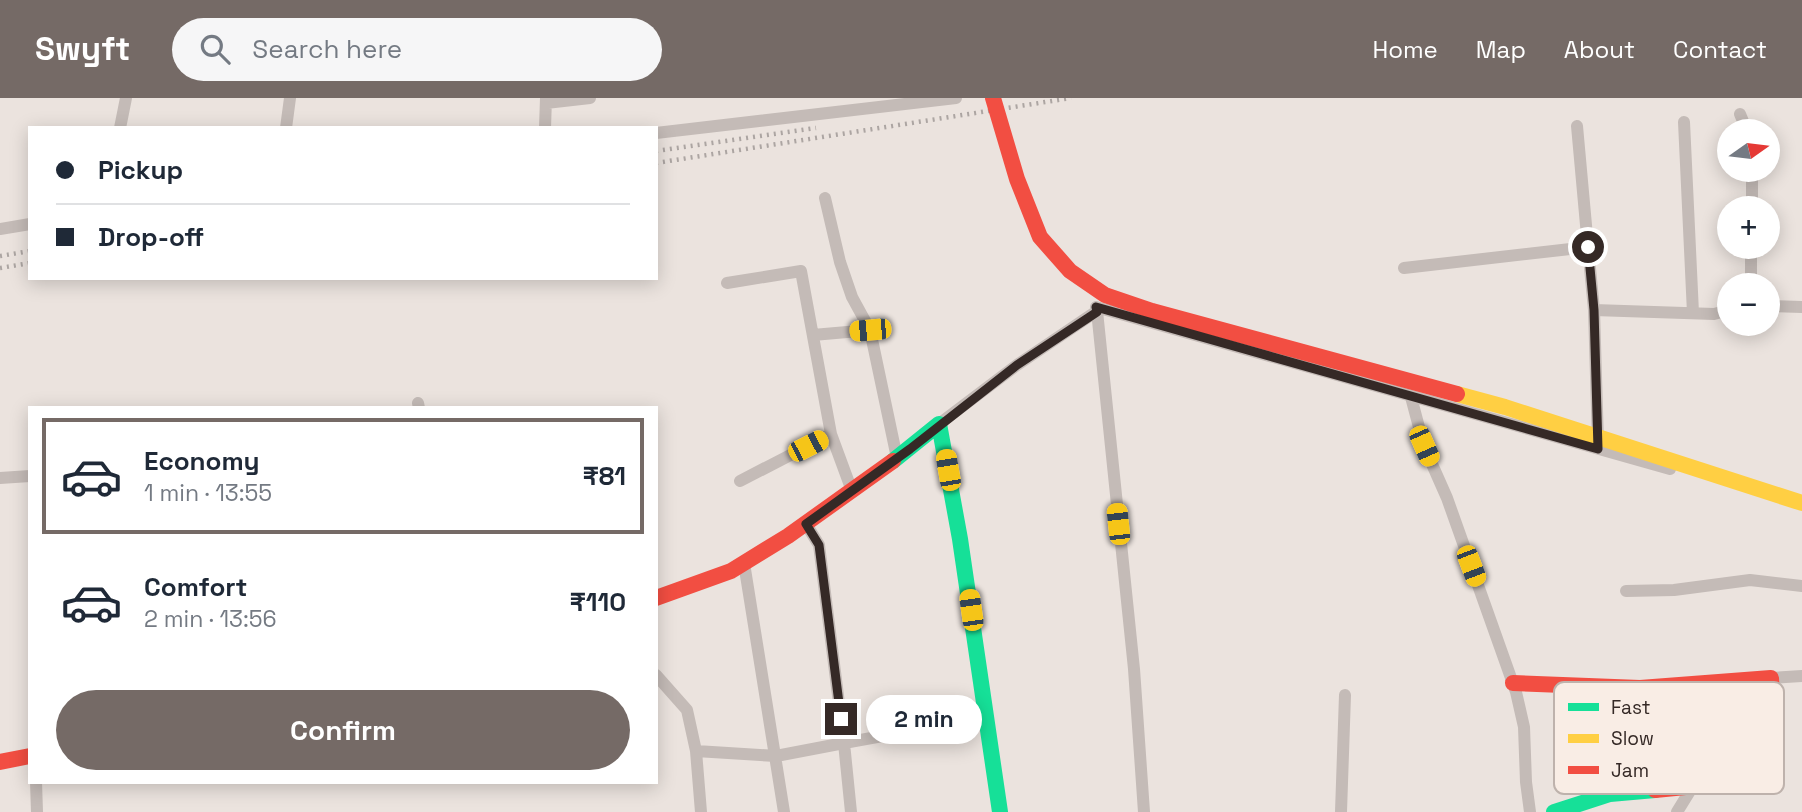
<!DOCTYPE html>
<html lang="en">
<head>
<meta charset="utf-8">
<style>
  body { margin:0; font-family:"Space Grotesk",sans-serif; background:#f6f6f7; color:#1f2937; height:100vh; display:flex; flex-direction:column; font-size:26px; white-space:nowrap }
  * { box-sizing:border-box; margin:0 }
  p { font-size:23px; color:#747a83 }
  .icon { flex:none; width:38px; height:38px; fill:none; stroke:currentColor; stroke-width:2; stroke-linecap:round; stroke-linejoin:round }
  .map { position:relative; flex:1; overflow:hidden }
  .details { position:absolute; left:28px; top:308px; width:630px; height:378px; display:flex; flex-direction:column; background:#fff; border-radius:0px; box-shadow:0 4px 18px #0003 }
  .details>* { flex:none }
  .top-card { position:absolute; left:28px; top:28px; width:630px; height:154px; border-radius:0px; box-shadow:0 4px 18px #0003; display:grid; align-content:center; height:154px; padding:0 28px; background:#fff }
  .needle { width:46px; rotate:76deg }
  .fabs { position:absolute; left:1717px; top:21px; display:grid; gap:14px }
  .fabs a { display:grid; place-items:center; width:63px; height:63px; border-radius:50%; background:#fff; box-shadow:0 4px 18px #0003; font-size:35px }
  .end { position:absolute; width:32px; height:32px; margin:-16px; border:9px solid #352926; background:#fff; box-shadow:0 0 0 4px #fff }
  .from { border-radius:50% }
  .bubble { position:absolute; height:49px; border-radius:24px; background:#fff; box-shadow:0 4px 18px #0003; font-size:23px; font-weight:800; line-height:49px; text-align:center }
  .car { position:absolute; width:21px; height:42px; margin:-21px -10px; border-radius:9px; box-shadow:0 0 5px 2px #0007; background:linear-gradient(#f5c518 24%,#345 0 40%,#f5c518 0 76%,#345 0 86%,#f5c518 0) }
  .top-card b { display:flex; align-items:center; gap:24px; height:66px; font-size:26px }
  .top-card b+b { border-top:2px solid #e0e1e3 }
  .top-card i { width:18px; height:18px; background:#1f2937 }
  ul { padding:12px 0 0; list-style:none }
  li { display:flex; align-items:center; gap:21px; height:116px; margin:0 14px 10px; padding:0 14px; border:4px solid transparent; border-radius:0px }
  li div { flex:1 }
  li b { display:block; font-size:26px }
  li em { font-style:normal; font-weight:800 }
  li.active { border-color:#756a66 }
  li>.icon { width:63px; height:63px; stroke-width:1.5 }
  .primary-button { display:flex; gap:14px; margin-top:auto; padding:14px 28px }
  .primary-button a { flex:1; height:80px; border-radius:42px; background:#756a66; color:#fff; font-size:28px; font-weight:800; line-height:80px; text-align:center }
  header { display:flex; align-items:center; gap:42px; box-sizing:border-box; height:98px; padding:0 35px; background:#756a66; color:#fff }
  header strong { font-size:33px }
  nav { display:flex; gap:38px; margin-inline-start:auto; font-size:24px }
  .search { width:490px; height:63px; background:#f6f6f7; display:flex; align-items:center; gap:18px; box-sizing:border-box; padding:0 24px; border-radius:38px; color:#747a83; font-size:26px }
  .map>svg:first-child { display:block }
</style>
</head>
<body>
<header>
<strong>Swyft</strong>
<div class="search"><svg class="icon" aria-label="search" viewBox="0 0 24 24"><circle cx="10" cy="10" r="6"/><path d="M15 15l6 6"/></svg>Search here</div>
<nav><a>Home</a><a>Map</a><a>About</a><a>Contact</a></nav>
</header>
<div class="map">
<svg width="1802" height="714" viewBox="0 0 1802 714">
  <rect width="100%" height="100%" fill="#ebe3de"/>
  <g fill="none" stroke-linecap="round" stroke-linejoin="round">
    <path stroke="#c4bbb7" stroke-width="12" d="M546,5l44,-5
      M1740,16l7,17
      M1684,24l9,191
      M120,30l6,-30
      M286,30l4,-30
      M545,30l1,-30
      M656,35l300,-35
      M1752,72v38
      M825,100l15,64 12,35 18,33 27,128
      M0,131l30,-5
      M1588,149l6,63 4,133
      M1404,170l184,-21 -11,-121
      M727,185l74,-12 30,163 21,57
      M1751,187v-38
      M1768,208l34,1
      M1594,212l120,4 15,-4
      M1097,213l37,358 10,143
      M813,237l57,-5
      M1411,299l13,49 23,52 69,194 8,35 2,55 4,30
      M418,305l1,5
      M939,326l78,-59 80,-54 -1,-4 574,162
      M0,380l30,-2
      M740,383l91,-47
      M806,426l13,21 25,198 143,-26
      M744,465l40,249
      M1626,493l48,-1 76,-10 52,6
      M656,577l31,35 9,41 80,5 68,-13 7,69
      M1771,580l31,-2
      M696,653l5,61
      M36,684l1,30
      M1341,714l4,-117
      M1677,714l16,-26"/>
    <path stroke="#16e098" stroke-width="16" d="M893,363l46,-37 21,115 40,273
      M1554,714l56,-18 45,-4"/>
    <path stroke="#f24e42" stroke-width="16" d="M656,500l75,-27 57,-35 105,-75
      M1513,585l127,5 131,-10 6,100 -122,12
      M0,664l30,-6"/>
    <path stroke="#aca5a2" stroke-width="4.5" stroke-dasharray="2 5" stroke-linecap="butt" d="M656,53l160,-23
      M656,65l415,-65
      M0,158l30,-5
      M0,170l30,-5"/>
    <path stroke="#ffcf43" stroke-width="16" d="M1457,296l48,13 297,96"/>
    <path stroke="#f24e42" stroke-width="16" d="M993,0l24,81 23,58 30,34 35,24 47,16 305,83"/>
  </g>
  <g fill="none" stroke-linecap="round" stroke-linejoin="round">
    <path stroke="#352926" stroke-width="9" d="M841,621l-22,-174 -13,-21 104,-75 107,-84 80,-53 -1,-5 502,142 -4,-139 -6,-63"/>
  </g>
  <rect x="1554" y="584" width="230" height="112" rx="10" fill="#f9ede5" stroke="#beb2ac" stroke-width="2"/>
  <rect x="1568" y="605" width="31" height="8" fill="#16e098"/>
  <rect x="1568" y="636" width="31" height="9" fill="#ffcf43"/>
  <rect x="1568" y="668" width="31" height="8" fill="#f24e42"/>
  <g font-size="19" fill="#352926">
    <text x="1611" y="616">Fast</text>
    <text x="1611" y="647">Slow</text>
    <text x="1611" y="679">Jam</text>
  </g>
</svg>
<div class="fabs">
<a><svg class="needle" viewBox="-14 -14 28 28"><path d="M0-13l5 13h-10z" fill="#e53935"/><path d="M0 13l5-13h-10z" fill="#747a83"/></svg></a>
<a>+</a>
<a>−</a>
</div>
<i class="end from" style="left:1588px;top:149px"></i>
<i class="end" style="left:841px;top:621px"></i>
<div class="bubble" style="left:866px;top:597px;width:116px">2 min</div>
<i class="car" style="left:870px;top:232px;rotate:265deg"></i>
<i class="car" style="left:808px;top:348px;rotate:63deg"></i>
<i class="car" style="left:1424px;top:348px;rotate:156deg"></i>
<i class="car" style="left:948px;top:372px;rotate:350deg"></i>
<i class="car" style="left:1118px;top:426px;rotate:354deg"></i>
<i class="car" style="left:1471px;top:468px;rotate:159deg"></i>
<i class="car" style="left:971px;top:512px;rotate:352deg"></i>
<div class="top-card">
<b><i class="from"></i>Pickup</b>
<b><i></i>Drop-off</b>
</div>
<section class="details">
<ul>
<li class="active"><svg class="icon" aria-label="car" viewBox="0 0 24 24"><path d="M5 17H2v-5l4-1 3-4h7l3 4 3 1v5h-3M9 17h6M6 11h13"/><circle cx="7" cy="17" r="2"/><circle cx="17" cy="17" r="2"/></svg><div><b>Economy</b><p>1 min · 13:55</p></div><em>₹81</em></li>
<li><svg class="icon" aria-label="car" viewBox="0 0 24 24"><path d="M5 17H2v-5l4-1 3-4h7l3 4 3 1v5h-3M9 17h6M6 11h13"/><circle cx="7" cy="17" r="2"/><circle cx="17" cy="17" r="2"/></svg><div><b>Comfort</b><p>2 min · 13:56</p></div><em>₹110</em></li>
</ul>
<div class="primary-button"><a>Confirm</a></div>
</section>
</div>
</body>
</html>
